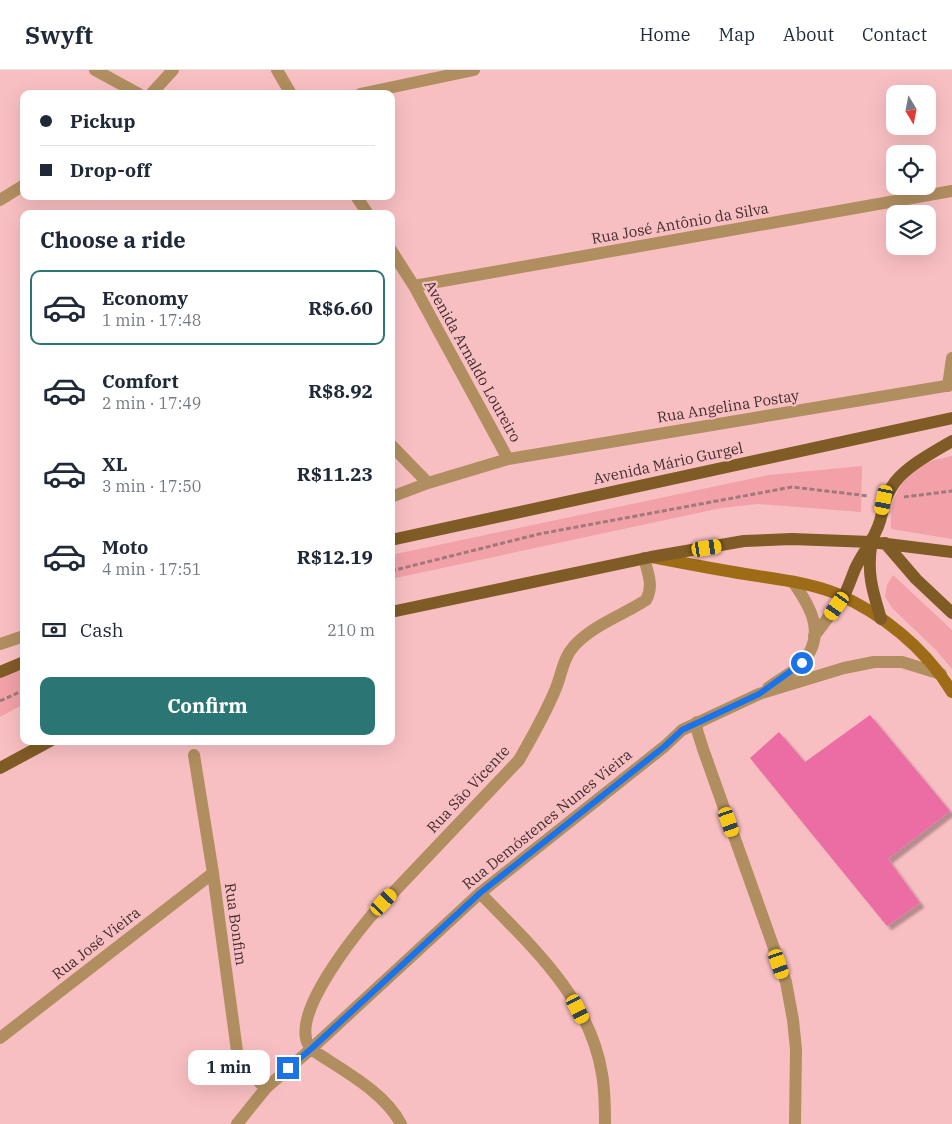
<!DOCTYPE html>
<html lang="en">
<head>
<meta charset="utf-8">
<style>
  body { margin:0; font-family:"IBM Plex Serif",serif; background:#f6f6f7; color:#1f2937; height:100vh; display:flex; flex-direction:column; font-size:19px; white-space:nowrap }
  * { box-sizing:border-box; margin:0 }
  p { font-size:16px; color:#747a83 }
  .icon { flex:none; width:28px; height:28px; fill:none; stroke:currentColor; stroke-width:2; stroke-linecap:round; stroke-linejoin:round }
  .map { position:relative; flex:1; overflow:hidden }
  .panel { position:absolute; left:20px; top:140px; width:375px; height:535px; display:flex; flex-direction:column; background:#fff; border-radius:10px; box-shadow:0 5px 20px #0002 }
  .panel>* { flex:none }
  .top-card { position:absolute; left:20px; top:20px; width:375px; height:110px; border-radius:10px; box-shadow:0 5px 20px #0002; display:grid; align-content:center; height:110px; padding:0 20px; background:#fff }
  .needle { width:32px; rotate:170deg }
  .controls { position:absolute; left:886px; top:15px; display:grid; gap:10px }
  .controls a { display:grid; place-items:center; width:50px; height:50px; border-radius:10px; background:#fff; box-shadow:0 5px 20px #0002; font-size:25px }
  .end { position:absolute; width:22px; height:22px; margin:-11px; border:6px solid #1a73e8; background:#fff; box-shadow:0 0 0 2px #fff }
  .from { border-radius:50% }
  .bubble { position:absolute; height:35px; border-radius:10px; background:#fff; box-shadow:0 5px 20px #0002; font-size:16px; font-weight:800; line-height:35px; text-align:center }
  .car { position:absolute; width:15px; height:30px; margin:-15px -8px; border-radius:6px; box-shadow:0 0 4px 1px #0007; background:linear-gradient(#f5c518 24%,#345 0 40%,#f5c518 0 76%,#345 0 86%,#f5c518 0) }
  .top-card b { display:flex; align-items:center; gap:18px; height:48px; font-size:19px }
  .top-card b+b { border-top:1px solid #e0e1e3 }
  .top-card i { width:12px; height:12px; background:#1f2937 }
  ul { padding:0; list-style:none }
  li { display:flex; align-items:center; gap:15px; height:75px; margin:0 10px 8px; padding:0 10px; border:2px solid transparent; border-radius:10px }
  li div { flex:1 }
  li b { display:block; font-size:19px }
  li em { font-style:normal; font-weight:800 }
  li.active { border-color:#2b7575 }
  li>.icon { width:45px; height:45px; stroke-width:1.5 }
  h2 { padding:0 20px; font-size:22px; line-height:60px }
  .pay { display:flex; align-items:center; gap:12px; height:55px; padding:0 20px; font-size:19px }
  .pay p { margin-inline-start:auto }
  .primary-button { display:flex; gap:10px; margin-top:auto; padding:10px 20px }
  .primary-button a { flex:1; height:58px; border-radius:10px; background:#2b7575; color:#fff; font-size:20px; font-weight:800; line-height:58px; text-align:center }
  header { display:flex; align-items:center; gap:30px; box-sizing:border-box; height:70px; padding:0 25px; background:#fff; border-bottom:1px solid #e0e1e3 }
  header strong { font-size:24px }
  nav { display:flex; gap:28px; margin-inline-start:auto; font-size:18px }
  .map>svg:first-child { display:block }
</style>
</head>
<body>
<header>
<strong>Swyft</strong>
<nav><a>Home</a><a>Map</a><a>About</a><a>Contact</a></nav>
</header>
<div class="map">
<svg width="952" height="1054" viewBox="0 0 952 1054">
  <defs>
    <filter id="shadow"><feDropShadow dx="4.5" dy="4.5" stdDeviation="1" flood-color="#0004"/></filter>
  </defs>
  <rect width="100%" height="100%" fill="#f8bfc2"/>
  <path fill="#f1a1a7" d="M952,386v83l-61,-10c-2,-29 10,-55 38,-67 7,-3 16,-4 23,-6z
    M862,396l-1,46 -103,-8 -37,4 -330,71v-24l378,-80z
    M893,505l59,55v39l-17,-20 -43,-41 -7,-12 2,-11z
    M24,597v37l-24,13v-40z"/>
  <path fill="#eb6da4" filter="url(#shadow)" d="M870,645l80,96 -62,48 32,44 -33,23 -137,-168 29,-26 26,30z"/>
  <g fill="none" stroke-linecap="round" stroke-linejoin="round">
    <path stroke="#a1797c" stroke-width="3" stroke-dasharray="5 2.5" stroke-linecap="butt" d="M904,427l48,-6
      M391,501l148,-37 253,-47 77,9
      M0,631l24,-11"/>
    <path stroke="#b08e60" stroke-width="12" d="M95,0l44,24"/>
    <path stroke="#b08e60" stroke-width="12" d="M277,0l14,24
      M151,24l22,-24
      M360,24l114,-24
      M356,126l12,18
      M0,130l24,-15
      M391,180l23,36 94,173
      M414,216l538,-95
      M948,316l4,-28
      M391,375l37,38
      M391,427l37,-14 80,-24 444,-74
      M814,566l29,-38
      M768,618c10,-8 25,-15 34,-25 25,-28 9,-56 -9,-81
      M697,652v8l6,19 83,233 7,38 3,29 -1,75
      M194,685l19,118 24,178c7,15 15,26 29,37
      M480,823c51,53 110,105 122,181 3,17 3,33 3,50
      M0,968l213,-165
      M237,1054l29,-36 45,-39 169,-156 185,-147 17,-16 77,-36 85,-26 30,-6h28l39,12
      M401,1054c-17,-33 -61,-55 -90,-75 -2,-3 -5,-8 -5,-11 -7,-32 45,-98 65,-122l148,-156c13,-23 27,-47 37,-72 6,-15 7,-30 18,-42 19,-21 49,-31 72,-46 8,-14 2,-26 -2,-42"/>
    <path stroke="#b08e60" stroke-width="12" d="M0,574l24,-8"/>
    <path stroke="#9e6c17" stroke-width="12" d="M652,487c31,6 62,12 93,17 30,5 62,8 90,19 47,20 90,55 117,99"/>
    <path stroke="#7f5b25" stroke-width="12" d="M391,470l561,-122
      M885,473l31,36 36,34
      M871,477c-4,28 2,45 10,72
      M843,528c5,-10 8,-19 12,-29 7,-16 20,-30 25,-48 5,-18 4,-23 15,-39 13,-17 39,-30 57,-41
      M391,542l260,-55 93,-16 48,-2 79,3 81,10
      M0,602l24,-10
      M0,698l50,-27"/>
  </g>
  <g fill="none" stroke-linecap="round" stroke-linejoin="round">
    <path stroke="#1a73e8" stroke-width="6" d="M288,998l23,-19 169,-156 185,-147 17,-16 77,-36 43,-31"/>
  </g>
  <g text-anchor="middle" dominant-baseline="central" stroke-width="4.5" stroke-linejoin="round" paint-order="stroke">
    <g font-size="15" fill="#432d2f" stroke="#f8bfc2">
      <text transform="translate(680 153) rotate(-10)">Rua José Antônio da Silva</text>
      <text transform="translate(473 291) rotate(61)">Avenida Arnaldo Loureiro</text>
      <text transform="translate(728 336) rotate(-9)">Rua Angelina Postay</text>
      <text transform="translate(668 393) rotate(-12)">Avenida Mário Gurgel</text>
      <text transform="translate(468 719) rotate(-47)">Rua São Vicente</text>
      <text transform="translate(547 749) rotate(-39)">Rua Demóstenes Nunes Vieira</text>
      <text transform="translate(236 854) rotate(82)">Rua Bonfim</text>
      <text transform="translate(96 873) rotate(-38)">Rua José Vieira</text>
    </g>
  </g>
</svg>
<div class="controls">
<a><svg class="needle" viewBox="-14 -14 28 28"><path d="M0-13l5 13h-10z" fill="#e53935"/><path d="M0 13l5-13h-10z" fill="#747a83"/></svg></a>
<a><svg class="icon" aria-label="locate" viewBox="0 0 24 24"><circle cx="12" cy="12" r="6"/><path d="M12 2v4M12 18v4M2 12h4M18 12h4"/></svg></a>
<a><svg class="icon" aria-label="layers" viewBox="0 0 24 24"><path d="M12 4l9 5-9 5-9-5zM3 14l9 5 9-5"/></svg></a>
</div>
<i class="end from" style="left:802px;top:593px"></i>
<i class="end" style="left:288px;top:998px"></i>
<div class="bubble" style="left:188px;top:980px;width:82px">1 min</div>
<i class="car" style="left:884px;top:430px;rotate:191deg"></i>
<i class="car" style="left:707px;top:478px;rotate:81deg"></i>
<i class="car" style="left:837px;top:536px;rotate:215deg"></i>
<i class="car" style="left:729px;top:752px;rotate:161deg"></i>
<i class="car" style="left:384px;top:832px;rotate:43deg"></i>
<i class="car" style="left:779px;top:894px;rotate:161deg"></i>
<i class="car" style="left:578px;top:939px;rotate:153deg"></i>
<div class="top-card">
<b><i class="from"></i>Pickup</b>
<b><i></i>Drop-off</b>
</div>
<section class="panel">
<h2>Choose a ride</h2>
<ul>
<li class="active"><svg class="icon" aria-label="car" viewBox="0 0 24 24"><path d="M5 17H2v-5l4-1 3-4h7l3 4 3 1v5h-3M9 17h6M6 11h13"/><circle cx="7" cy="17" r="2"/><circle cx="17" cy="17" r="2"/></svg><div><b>Economy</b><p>1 min · 17:48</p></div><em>R$6.60</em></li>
<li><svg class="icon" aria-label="car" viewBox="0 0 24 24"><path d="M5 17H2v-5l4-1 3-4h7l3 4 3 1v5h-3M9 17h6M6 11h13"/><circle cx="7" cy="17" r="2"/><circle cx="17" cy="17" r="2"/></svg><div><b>Comfort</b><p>2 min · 17:49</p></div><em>R$8.92</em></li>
<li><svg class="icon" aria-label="car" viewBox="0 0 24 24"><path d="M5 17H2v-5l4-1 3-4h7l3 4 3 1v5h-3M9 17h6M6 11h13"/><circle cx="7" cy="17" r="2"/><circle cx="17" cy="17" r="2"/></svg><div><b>XL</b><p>3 min · 17:50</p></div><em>R$11.23</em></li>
<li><svg class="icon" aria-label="car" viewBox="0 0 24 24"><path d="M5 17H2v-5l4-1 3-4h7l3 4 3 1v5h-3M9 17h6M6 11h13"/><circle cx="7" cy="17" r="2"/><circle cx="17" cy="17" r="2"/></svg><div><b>Moto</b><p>4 min · 17:51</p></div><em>R$12.19</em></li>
</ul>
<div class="pay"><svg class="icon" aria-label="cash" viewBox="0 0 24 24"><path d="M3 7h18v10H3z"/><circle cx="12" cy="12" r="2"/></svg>Cash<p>210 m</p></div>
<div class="primary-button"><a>Confirm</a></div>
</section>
</div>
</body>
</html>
